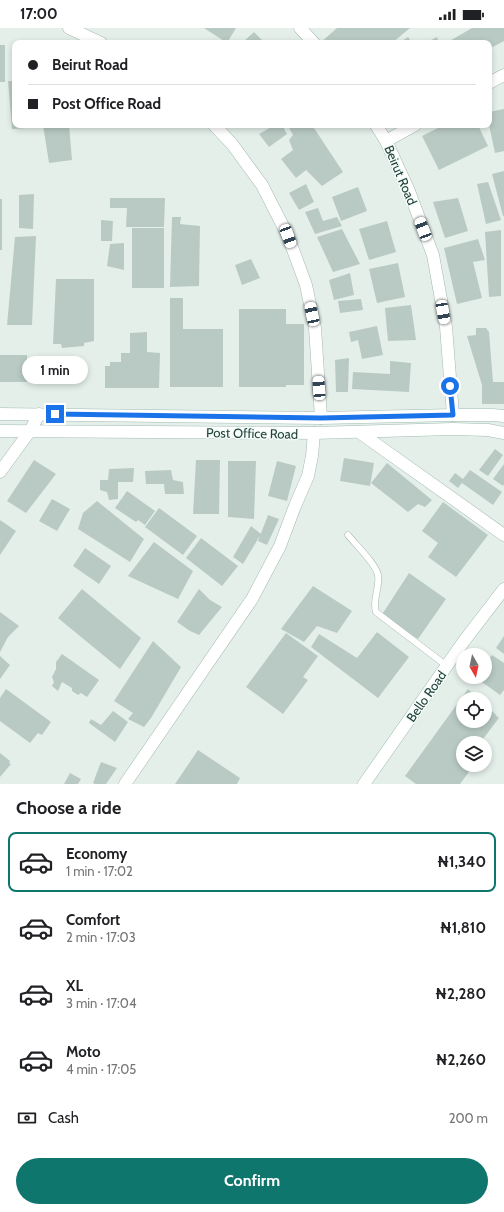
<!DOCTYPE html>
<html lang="en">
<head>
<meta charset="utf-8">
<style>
  body { margin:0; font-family:Cabin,sans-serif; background:#f6f6f6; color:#202124; height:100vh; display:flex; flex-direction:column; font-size:15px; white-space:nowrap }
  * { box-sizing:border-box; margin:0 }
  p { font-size:13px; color:#757577 }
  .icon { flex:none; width:22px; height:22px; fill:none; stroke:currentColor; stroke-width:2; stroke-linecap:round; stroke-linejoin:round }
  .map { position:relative; height:756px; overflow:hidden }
  .sheet { display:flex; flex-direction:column; background:#fff; flex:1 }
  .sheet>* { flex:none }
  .hud { position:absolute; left:12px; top:12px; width:480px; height:88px; border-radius:8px; box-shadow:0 2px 6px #0003; display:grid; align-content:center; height:88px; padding:0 16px; background:#fff }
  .needle { width:26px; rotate:171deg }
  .tools { position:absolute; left:456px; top:620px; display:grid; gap:8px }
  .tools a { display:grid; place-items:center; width:36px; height:36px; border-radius:50%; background:#fff; box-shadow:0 2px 6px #0003; font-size:20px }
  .end { position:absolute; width:18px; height:18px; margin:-9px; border:5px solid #1a73e8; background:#fff; box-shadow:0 0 0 2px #fff }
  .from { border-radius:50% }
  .bubble { position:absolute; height:28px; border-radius:14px; background:#fff; box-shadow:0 2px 6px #0003; font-size:13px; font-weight:800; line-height:28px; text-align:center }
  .car { position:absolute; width:12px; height:24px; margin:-12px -6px; border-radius:5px; box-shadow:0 0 3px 1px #0007; background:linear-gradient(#fff 24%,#345 0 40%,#fff 0 76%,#345 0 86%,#fff 0) }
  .hud b { display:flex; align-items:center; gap:14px; height:38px; font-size:15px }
  .hud b+b { border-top:1px solid #e0e0e0 }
  .hud i { width:10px; height:10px; background:#202124 }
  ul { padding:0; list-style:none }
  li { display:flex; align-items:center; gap:12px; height:60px; margin:0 8px 6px; padding:0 8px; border:2px solid transparent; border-radius:8px }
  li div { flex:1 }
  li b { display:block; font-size:15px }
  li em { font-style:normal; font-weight:800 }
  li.current { border-color:#0f766e }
  li>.icon { width:36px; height:36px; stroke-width:1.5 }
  h2 { padding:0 16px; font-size:18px; line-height:48px }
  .pay { display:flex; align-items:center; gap:10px; height:44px; padding:0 16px; font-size:15px }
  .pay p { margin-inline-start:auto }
  .cta { display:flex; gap:8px; margin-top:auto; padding:8px 16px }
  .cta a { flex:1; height:46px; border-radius:24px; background:#0f766e; color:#fff; font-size:16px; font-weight:800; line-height:46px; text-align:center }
  .status { display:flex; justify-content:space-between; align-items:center; height:28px; padding:0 20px; background:#fff; direction:ltr }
  .status svg { height:11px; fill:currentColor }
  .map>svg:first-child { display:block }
</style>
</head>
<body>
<div class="status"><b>17:00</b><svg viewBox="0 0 49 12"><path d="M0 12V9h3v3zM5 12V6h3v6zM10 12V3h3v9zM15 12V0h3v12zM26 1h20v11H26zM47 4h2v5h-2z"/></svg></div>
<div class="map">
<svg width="504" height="756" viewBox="0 0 504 756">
  <rect width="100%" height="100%" fill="#e4efea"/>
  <path fill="#b9cac4" d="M204,0h32l-9,15z
    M337,0h73l-18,15h-72z
    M472,0h32v13l-15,8v-6h-40l-1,-1z
    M254,4l11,11h-23z
    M408,9l4,6h-13z
    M437,9l2,6h-13z
    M0,17h5v37h-5z
    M8,53h7v44h12v3l-15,1z
    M504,81v42l-9,2 -6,-28v-13z
    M43,97h26l3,35 -23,3z
    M275,97h7l5,9 -18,13 -10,-13z
    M290,97h22l31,47 -21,14 -16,-16 -10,8 -15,-19 12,-9 -4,-10 4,-5 -5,-9z
    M444,97h34l10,21 -49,24 -17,-34z
    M504,143v45h-1l-11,-42z
    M488,154l13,38 -15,4 -9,-40z
    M306,156l8,18 -15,8 -10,-17z
    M358,159l9,24 -26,10 -9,-24z
    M34,166l-1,35 -14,-1v-33z
    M110,170h55l-1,29h-38l1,-19h-17z
    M458,170l10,33 -23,7 -12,-36z
    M0,171h2v51h-2z
    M318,180l5,13 14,-4 5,9 -27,8 -10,-22z
    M172,189h9l-1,7 20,2 -1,60 -29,1z
    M101,192l12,1 -1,20h-11z
    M387,193l9,31 -27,8 -10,-31z
    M132,200h32v60h-32z
    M342,201l18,35 -27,8 -16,-35z
    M501,202v66l-12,1 -4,-65z
    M36,208l-4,89h-25l8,-88z
    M478,211l7,21 -12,2 9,36 -25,6 -13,-56z
    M124,215v27l-17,-4 3,-22z
    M251,231l9,19 -18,7 -7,-20z
    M398,235l7,34 -28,6 -8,-34z
    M350,245l4,22 -20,5 -5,-20z
    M56,251h38v62l-10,2v3l-22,2 -1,-4h-8z
    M170,270h13v31h40v58h-53z
    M361,271l2,11 -23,3 -2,-12z
    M411,277l5,35 -28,1 -3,-33z
    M239,281h47v15h18v61h-18v2h-47z
    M377,298l6,29 -21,4 -4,-19 -7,2 -2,-10z
    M476,300h10l3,4 4,50h11v22h-22v-19l-15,-49 9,-1z
    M147,304v20l13,1 -1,35h-54v-22h5v-4h11v-9h9v-20z
    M0,327h27v27h-27z
    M349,330l-1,34h-12l-1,-32z
    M390,333l21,2 -2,29 -57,-3 1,-17 37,2z
    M495,421l8,6 -15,21 -9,-6z
    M344,430l30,5 -4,23 -30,-5z
    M34,432l22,14 -30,39 -19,-12z
    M196,432h24l-1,54h-26z
    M228,433h28l-2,58 -26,-2z
    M277,433l19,5 -9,35 -19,-5z
    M387,435l45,37 -7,7 -7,-3 -10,8 -37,-29z
    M504,436v20l-1,2 -10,-7z
    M134,440l-1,14h-15v17l-9,1 -2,-8 -7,-2v-10h8l1,-11z
    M171,442l2,10 10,2 1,12h-19l-1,-10h-18l-1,-13z
    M470,442l32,22 -9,13 -31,-22 -4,5 -9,-7 6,-8 8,6z
    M127,463l28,20 -10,14 -7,-5 -2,2 -21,-14z
    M52,471l18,10 -13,22 -18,-10z
    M97,473l47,38 -14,23 -52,-33 5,-16z
    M443,474l45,33 -32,42 -28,-20 10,-14 -16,-12z
    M159,480l38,28 -14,19 -38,-28z
    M268,487l11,4 -12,26 -9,-4z
    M0,492l16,11 -16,24z
    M251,498l10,8 -18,30 -10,-7z
    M201,510l37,28 -16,20 -36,-28z
    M154,514l39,29 -15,28 -50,-23z
    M85,520l26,18 -12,18 -26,-18z
    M409,545l37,26 -28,40 -37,-23z
    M313,558l39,25 -15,22 -20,-7 -13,16 -23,-13z
    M82,561l59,49 -21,31 -62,-51z
    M199,561l11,11 12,7 -23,28 -9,-4 -13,-9z
    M0,584l19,14 -11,11 -8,15z
    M377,604l32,25 -31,41 -67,-51 8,-13 38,24z
    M286,605l32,23 -15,21 5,3 -25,34 -37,-27z
    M504,608v18l-8,-6z
    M153,613l28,26 -30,51 -7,9 -16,-8 5,-6 -19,-12z
    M62,626l37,26 -12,17 -6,-4 -3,2 -6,-4v-3l-10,-6 -4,9 -6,-5 2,-4 -2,-5 4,-8v-7z
    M492,627l12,8v27l-4,5 -25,-18h10v-12z
    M0,628l10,9 -10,14z
    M6,661l45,33 -9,13 -4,-2 -8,10 -30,-22v-23z
    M468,661l11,10h-16v22h22v-17l14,14 -19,25h-17v22h11l-14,19h-44l-11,-8z
    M113,683l15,11 -13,20 -26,-19 2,-4 10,6z
    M198,722l42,28 -3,6h-62z
    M0,725l10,8 -1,2 2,1 -11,13z
    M101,734l16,6 -11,16h-11l-2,-1z
    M70,745l11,6 -3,5h-14z"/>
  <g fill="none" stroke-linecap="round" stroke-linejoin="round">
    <g stroke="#a6b8b2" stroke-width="7">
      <path id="lane" d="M348,507c8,10 28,29 30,40 2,13 -6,25 -2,37l71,54"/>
    </g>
    <g stroke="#a6b8b2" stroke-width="13">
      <path id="street" d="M69,0l32,15
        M300,0l14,15
        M489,55l15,-8
        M214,97l18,19 30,41 26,51 18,49 9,43 6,90
        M376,97l10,16 23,50 24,64 13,72 7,88
        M386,113l29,-16
        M359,404l145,103
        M0,444l30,-41 9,-17
        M125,756l127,-185 28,-53 15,-40 13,-30 4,-20 2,-23"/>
    </g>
    <g stroke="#a1bcb3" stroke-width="13">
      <path id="secondary" d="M0,386l321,4 132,-3h40l11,1
        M0,403l314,2 138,-4 36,1 16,3
        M364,756l100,-143 40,-52"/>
    </g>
    <use href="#lane" stroke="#fff" stroke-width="6"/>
    <use href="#street" stroke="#fff" stroke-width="12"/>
    <use href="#secondary" stroke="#fff" stroke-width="12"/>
  </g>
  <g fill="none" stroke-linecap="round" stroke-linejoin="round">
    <path stroke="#1a73e8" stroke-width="5" d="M55,386l266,4 132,-3 -3,-29"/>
  </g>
  <g text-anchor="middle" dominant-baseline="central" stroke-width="3" stroke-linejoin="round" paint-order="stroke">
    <g font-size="13" fill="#21433b" stroke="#f5fbf8">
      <text transform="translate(401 147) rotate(67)">Beirut Road</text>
      <text transform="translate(252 405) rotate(1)">Post Office Road</text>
      <text transform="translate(426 668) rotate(-55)">Bello Road</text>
    </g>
  </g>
</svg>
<div class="tools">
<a><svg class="needle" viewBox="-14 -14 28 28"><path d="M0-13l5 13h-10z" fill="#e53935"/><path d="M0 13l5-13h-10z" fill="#757577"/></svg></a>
<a><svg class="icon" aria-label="locate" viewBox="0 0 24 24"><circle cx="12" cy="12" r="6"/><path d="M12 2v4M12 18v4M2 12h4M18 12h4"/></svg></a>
<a><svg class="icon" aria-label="layers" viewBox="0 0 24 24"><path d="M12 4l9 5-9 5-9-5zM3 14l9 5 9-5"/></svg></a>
</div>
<i class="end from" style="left:450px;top:358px"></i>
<i class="end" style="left:55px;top:386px"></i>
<div class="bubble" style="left:22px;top:328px;width:66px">1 min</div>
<i class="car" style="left:423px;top:201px;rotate:339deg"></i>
<i class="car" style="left:288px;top:208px;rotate:160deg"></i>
<i class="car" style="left:443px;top:284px;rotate:170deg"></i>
<i class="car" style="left:312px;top:286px;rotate:348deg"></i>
<i class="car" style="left:319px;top:360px;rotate:356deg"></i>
<div class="hud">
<b><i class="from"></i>Beirut Road</b>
<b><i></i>Post Office Road</b>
</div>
</div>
<section class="sheet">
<h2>Choose a ride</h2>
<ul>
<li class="current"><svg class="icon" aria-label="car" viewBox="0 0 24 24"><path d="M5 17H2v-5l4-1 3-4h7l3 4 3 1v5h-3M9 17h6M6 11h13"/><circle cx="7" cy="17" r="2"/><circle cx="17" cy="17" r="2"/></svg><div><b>Economy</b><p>1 min · 17:02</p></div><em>₦1,340</em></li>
<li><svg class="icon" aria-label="car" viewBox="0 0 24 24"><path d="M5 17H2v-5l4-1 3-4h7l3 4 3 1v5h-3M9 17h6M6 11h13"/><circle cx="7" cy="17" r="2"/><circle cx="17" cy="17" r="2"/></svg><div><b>Comfort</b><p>2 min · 17:03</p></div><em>₦1,810</em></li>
<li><svg class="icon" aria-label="car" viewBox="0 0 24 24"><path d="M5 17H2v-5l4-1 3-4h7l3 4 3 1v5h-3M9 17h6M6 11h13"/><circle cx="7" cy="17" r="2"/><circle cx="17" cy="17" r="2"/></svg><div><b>XL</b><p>3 min · 17:04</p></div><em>₦2,280</em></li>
<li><svg class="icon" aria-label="car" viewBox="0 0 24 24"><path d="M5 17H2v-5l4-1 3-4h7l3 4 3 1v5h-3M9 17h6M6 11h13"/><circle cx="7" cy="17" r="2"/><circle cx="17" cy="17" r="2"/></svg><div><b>Moto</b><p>4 min · 17:05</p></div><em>₦2,260</em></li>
</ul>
<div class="pay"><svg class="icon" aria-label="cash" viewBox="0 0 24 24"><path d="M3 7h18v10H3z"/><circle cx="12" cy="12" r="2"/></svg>Cash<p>200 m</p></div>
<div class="cta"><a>Confirm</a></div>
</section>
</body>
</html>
